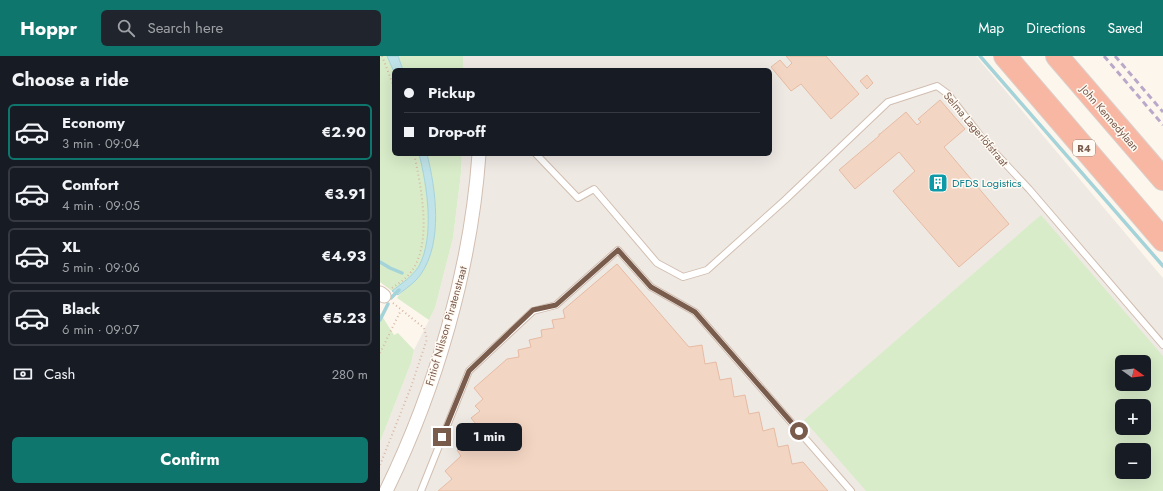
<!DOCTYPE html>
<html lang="en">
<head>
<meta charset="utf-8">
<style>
  body { margin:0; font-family:Jost,sans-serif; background:#20242c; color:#f1f3f6; height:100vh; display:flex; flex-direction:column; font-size:15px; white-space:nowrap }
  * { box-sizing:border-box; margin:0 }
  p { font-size:13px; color:#9ea1a6 }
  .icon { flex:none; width:22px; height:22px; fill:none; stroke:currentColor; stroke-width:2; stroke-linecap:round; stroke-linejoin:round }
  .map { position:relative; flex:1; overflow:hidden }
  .drawer { display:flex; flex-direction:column; background:#171b24; width:380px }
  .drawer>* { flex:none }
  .top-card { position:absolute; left:12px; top:12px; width:380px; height:88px; border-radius:6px; box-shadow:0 4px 16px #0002; display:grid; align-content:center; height:88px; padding:0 12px; background:#171b24 }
  .needle { width:26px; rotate:105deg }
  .buttons { position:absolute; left:735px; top:299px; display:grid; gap:8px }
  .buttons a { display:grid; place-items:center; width:36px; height:36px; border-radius:6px; background:#171b24; box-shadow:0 4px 16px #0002; font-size:20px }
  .end { position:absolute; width:18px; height:18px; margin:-9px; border:5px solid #7a5c4d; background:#fff; box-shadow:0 0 0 2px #fff }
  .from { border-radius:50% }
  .bubble { position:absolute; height:28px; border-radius:6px; background:#171b24; box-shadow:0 4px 16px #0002; font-size:13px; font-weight:700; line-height:28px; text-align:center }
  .top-card b { display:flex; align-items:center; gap:14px; height:38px; font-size:15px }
  .top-card b+b { border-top:1px solid #363941 }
  .top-card i { width:10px; height:10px; background:#f1f3f6 }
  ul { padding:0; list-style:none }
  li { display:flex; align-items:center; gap:12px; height:56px; margin:0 8px 6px; padding:0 4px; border:2px solid #363941; border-radius:6px }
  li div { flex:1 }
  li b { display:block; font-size:15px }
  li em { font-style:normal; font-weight:700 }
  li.selected { border-color:#0f766e }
  li>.icon { width:36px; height:36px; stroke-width:1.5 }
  h2 { padding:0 12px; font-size:18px; line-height:48px }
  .pay { display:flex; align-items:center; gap:10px; height:44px; padding:0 12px; font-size:15px }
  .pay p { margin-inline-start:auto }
  .action { display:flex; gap:8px; margin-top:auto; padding:8px 12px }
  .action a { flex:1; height:46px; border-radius:6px; background:#0f766e; color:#fff; font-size:16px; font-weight:700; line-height:46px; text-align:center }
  header { display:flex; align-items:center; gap:24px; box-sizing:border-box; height:56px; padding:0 20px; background:#0f766e; color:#fff }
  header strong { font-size:19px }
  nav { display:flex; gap:22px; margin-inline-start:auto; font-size:14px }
  .search { width:280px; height:36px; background:#20242c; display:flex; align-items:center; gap:10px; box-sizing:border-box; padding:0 14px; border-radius:6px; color:#9ea1a6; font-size:15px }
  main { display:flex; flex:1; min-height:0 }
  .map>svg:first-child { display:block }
</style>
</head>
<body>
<header>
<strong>Hoppr</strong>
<div class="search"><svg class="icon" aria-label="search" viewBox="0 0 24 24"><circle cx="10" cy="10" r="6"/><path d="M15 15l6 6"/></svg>Search here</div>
<nav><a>Map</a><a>Directions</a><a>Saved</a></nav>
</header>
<main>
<section class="drawer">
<h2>Choose a ride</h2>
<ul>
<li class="selected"><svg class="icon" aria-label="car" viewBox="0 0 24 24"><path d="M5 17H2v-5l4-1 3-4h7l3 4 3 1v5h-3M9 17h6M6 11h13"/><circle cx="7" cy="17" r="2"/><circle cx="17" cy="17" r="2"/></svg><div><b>Economy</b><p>3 min · 09:04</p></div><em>€2.90</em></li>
<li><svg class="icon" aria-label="car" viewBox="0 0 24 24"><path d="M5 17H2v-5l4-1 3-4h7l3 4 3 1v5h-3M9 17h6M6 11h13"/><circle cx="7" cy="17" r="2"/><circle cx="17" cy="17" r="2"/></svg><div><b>Comfort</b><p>4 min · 09:05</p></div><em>€3.91</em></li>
<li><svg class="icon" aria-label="car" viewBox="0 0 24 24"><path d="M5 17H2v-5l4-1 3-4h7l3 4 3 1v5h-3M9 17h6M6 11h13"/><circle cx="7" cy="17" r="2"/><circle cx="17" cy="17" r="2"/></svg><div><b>XL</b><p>5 min · 09:06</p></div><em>€4.93</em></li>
<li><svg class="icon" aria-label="car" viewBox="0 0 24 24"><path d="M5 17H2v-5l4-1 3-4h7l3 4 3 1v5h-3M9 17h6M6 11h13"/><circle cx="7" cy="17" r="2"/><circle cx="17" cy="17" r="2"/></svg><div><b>Black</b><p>6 min · 09:07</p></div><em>€5.23</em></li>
</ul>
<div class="pay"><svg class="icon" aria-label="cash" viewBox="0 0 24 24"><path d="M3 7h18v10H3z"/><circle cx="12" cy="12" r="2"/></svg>Cash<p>280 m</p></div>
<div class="action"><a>Confirm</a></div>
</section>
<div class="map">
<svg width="783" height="435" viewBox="0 0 783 435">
  <rect width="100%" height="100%" fill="#fdf6ec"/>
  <path fill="#efe9e4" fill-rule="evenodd" d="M83,0h513l187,222v213h-783v-49l31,-79 3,-13 21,-42 18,-70 8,-65 1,-19h308v-84h-307zM742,306h22v22h-22zM742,350h22v22h-22zM742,394h22v22h-22z"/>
  <path fill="#d8ecc9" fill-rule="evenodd" d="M0,0h7l7,16v82h25c8,31 16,82 0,112 -7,11 -17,17 -27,25l-12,-9z
    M18,0h65v14h-60z
    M47,98h35l-1,19 -8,65 -18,70 -6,12 -32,-22c6,-9 17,-14 24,-24 22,-32 15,-84 6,-120z
    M661,159l122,141v135h-297l-62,-71zM742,306h22v22h-22zM742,350h22v22h-22zM742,394h22v22h-22z
    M0,257l14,22 4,-2 16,17 -3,13 -31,79z"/>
  <path fill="#bfe3e8" stroke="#a5d3da" d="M7,0h11l5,14h-9v2z
    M39,98h8c9,36 16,88 -6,120 -6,9 -15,14 -23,21l-6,-4c10,-8 20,-14 27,-25 16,-30 8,-81 0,-112z"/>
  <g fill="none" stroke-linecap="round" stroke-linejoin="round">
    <path stroke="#a5d3da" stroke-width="3.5" d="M600,0l183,210
      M0,206l10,6 12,5
      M11,242l8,-8
      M0,264l8,-16"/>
  </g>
  <path fill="#f3d5c3" stroke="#e6bba3" d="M406,0h40l33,38 -28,25 -30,-35 -10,7 -20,-24 9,-7 7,8 5,-5z
    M487,19l6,8 -6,6 -7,-8z
    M560,44l25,29 -21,18 65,77 -50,43 -66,-76 22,-20 -16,-19 -44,37 -16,-19 40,-34v-2h1l26,-22 11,13 4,-3 -3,-3z
    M237,208l72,83 13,-2 3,19 11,-2 4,18 11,-2 3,19 11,-2 4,19 10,-2 4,19 11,-3 4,19 10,-2 4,19 11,-2 25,29h-390l14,-12 -7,-8 16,-15 -4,-6 8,-6 -5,-6 16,-14 -5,-6 9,-7 -5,-5 8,-7 -9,-11 33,-29 12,-2 -1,-7 13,-3 -2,-7 13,-3 -1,-7 13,-2 -2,-8 13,-2 -2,-8z"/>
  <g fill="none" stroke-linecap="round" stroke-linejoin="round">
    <g stroke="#d1beb0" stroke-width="8">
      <path id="lane" d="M156,98l42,44 16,-9 63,74 26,14 24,-7 78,-70 103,-98 49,-16 11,8 38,49 43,46 134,156
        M41,435l48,-120 64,-60 23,-6 62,-55 33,37 44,25 156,179"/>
    </g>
    <g stroke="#d1beb0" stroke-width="15">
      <path id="street" d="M0,237l4,3
        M6,435c50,-102 85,-223 93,-337"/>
    </g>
    <g stroke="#dad1cd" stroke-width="24">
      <path id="highway" d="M625,0l158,184
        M677,0l106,123"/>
    </g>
    <path stroke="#d9b8a5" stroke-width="2" stroke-dasharray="1 3" stroke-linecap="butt" d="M2,0l12,31
      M12,232c7,-5 14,-9 19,-16 22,-29 10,-86 3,-118
      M13,247l31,25 3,11
      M0,297l21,-43
      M0,409l31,-78 16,-48"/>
    <use href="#lane" stroke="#fff" stroke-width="6"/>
    <use href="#street" stroke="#fff" stroke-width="13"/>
    <use href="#highway" stroke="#f7b7a3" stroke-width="22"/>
    <path stroke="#b9a8c9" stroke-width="3" stroke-dasharray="6 4" stroke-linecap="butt" d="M724,0l59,69
      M735,0l48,56"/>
  </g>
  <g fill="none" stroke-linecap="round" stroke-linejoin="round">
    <path stroke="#7a5c4d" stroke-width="5" d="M62,381l27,-66 64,-61 23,-5 62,-55 33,37 44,25 104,119"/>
  </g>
  <defs>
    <g id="building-square" transform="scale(1)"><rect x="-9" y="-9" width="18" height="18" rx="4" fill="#0f9aa8" stroke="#fffaf3"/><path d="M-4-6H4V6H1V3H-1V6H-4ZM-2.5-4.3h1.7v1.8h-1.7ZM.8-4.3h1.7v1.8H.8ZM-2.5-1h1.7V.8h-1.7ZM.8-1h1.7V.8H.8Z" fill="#fff"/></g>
  </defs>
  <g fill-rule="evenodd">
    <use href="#building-square" x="558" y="127"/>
  </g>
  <g text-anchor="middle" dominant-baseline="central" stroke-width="3" stroke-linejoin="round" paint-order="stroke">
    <rect fill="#fffaf3" stroke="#a28b7f" stroke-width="1" x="693" y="84" width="22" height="16" rx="3"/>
    <g font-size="10" font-weight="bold" fill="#7a5c4d">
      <text x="704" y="92">R4</text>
    </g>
    <g font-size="11" fill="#7a5c4d" stroke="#fffaf3">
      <text transform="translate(730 62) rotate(49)">John Kennedylaan</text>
      <text transform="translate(596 73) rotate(50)">Selma Lagerlöfstraat</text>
      <text transform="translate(66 270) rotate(-74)">Fritiof Nilsson Piratenstraat</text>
    </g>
    <g font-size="11" fill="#0d838f" stroke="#fffaf3" text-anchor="start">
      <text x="572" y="127">DFDS Logistics</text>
    </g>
  </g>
</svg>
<div class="buttons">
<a><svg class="needle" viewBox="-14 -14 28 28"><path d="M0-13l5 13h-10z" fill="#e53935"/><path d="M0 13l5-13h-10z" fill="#9ea1a6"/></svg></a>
<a>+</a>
<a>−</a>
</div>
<i class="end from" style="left:419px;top:375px"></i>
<i class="end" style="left:62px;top:381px"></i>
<div class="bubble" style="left:76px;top:367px;width:66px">1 min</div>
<div class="top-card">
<b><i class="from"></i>Pickup</b>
<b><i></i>Drop-off</b>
</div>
</div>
</main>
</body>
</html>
